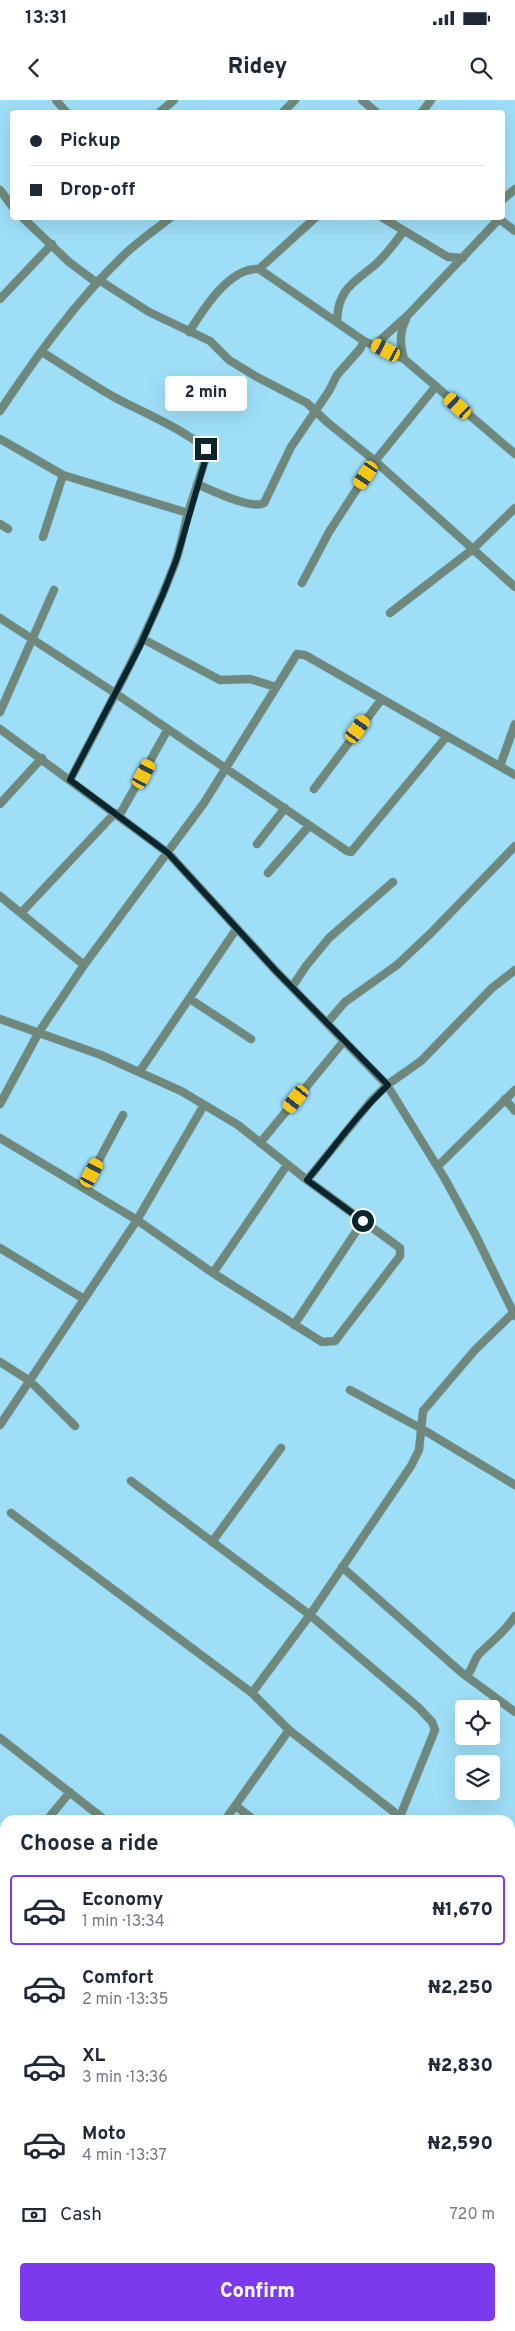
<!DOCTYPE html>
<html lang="en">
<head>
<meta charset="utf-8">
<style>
  body { margin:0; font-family:Overpass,sans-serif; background:#f2f2f3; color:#1f2937; height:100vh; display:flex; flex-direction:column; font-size:19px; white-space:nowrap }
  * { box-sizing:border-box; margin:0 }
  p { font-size:16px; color:#747a83 }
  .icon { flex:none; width:28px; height:28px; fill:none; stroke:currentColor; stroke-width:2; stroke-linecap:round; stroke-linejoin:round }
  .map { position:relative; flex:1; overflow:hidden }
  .sheet { position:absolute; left:0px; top:1715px; width:515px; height:516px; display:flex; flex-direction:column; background:#fff; border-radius:15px 15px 0 0; box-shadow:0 5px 20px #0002 }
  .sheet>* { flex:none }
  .top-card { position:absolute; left:10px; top:10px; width:495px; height:110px; border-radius:5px; box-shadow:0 5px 20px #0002; display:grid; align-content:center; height:110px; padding:0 20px; background:#fff }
  .buttons { position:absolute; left:455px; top:1600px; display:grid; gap:10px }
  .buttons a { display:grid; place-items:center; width:45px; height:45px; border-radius:5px; background:#fff; box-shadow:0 5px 20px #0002; font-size:25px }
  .end { position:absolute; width:22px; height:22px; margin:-11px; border:6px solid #0a252e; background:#fff; box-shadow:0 0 0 2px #fff }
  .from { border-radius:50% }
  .bubble { position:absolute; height:35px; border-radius:5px; background:#fff; box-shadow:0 5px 20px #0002; font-size:16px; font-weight:800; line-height:35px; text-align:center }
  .car { position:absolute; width:15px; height:30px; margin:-15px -8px; border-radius:6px; box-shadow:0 0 4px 1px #0007; background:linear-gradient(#f5c518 24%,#345 0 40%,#f5c518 0 76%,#345 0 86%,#f5c518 0) }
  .top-card b { display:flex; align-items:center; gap:18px; height:48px; font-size:19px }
  .top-card b+b { border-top:1px solid #e0e1e3 }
  .top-card i { width:12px; height:12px; background:#1f2937 }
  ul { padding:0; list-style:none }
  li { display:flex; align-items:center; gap:15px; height:70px; margin:0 10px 8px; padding:0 10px; border:2px solid transparent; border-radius:5px }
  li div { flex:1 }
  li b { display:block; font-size:19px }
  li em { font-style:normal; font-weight:800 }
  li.active { border-color:#7c3aed }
  li>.icon { width:45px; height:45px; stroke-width:1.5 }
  h2 { padding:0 20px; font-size:22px; line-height:60px }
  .pay { display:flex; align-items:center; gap:12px; height:55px; padding:0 20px; font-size:19px }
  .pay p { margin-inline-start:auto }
  .button { display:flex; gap:10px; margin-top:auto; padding:10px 20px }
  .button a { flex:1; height:58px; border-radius:5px; background:#7c3aed; color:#fff; font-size:20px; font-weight:800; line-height:58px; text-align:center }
  .status { display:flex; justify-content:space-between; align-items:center; height:35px; padding:0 25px; background:#fff; direction:ltr }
  .status svg { height:14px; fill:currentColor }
  header { display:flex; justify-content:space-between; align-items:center; height:65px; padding:0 20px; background:#fff; font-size:22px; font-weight:800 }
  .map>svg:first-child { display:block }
</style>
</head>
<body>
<div class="status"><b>13:31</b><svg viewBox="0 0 49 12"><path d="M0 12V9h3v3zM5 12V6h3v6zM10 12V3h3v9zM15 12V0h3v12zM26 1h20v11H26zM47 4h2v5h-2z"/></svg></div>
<header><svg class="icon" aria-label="back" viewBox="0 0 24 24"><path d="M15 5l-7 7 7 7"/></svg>Ridey<svg class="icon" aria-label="search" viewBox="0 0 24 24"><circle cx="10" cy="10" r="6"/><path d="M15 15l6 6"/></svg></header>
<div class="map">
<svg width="515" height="2231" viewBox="0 0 515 2231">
  <rect width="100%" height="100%" fill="#9edff7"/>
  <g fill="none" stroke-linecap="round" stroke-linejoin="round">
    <g stroke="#80bacf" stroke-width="9">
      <path id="street" d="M56,0l10,12
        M362,0l14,12
        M160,12l14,-12
        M283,12l12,-12
        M422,12l9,-12
        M0,90l12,16
        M502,100l13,-11
        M23,118l46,44 28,21
        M383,118l65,39 15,1
        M498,118l17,13
        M259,169l56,-51
        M99,180l50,32 61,29 19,19 28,17 50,26 20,19 48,39 140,126
        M0,199l52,-55
        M337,221c1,-33 17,-38 39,-57 11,-10 19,-22 28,-33
        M189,232c14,-22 40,-65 70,-63l105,72 40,18 111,95
        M375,245l33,-30 91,-96
        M404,259c-4,-15 -5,-26 2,-40
        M0,311c36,-54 76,-110 123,-155 14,-14 32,-26 47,-38
        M0,339l63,36 125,38 19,-59c-4,-17 -76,-47 -93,-57 -25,-14 -48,-30 -72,-45
        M197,384c14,6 54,26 67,19l27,-56 38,-56 8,-16 23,-26 4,-8
        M0,424l8,5
        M43,437l20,-62
        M302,483l27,-51 46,-71 61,-75
        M390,513l83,-64 42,-41
        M0,518l115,75 232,158 4,1 5,-6 91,-110
        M143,539l77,41 30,-1 26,8
        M0,612l54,-122
        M0,629l168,124 107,117 112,115 58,94 31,57 39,80
        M500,666l15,-42
        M70,680c36,-69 74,-137 102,-209 8,-18 11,-39 16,-58
        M314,689l67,-89
        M0,704l42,-46
        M119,716l49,-87
        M257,744l28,-36
        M268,773l41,-47
        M0,796l84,69
        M21,813l94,-100
        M292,887l14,-21 23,-28 64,-56
        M190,899l61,40
        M0,919l101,36 80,36 57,34 69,55 93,68v8l-65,85 -13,1 -109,-69 -76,-53 -137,-82
        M327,923l18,-21 52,-37 34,-32 84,-87
        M140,971l97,-143
        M505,999l10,12
        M0,1004l39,-72 45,-67 120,-162 93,-149 8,1 210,120
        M260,1043l84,-102
        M438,1066l77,-76
        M307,1080l64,-79 16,-16 34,-24 71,-73 23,-18
        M84,1088l39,-73
        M0,1148l84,51
        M213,1173l74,-108
        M294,1225l69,-104
        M0,1262l30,19 45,45
        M350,1290l72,39 93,56
        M0,1325l137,-205 67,-115
        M131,1381l179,134 109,93 13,14 3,8 -36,89
        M11,1413l241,180 37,37 -64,90
        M212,1442l69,-94
        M342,1467l120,106 53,39
        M466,1576c8,-7 7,-17 14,-23 13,-13 25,-21 35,-37
        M252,1593l58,-78 101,-149 8,-16 4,-39 52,-61 38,-37
        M289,1630l105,82 4,8
        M0,1638l105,82
        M236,1706l18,14
        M47,1720l23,-28
        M0,1786l5,-8
        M0,1833l5,8
        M510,1846l5,-3
        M510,1930l5,4
        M0,2000l5,7
        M510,2047l5,4
        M0,2065l5,-1
        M510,2170l5,3
        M0,2192l5,-5
        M64,2226v5
        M341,2226v5
        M201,2231l2,-5
        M466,2231l1,-5"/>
    </g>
    <use href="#street" stroke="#70887c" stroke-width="8"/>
  </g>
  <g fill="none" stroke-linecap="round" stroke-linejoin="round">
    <path stroke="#0a252e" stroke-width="6" d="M206,349l1,5 -30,104 -14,36 -23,52 -70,134 98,73 107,117 113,115c-31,29 -54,63 -81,95l56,41"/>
  </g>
</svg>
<div class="buttons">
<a><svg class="icon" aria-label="locate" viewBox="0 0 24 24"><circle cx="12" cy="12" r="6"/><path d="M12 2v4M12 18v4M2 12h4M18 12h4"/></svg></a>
<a><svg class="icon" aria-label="layers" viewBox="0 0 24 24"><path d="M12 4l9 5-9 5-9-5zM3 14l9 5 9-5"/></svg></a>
</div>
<i class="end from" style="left:363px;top:1121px"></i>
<i class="end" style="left:206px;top:349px"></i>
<div class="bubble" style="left:165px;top:276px;width:82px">2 min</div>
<i class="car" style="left:386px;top:250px;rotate:297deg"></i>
<i class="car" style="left:458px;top:306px;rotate:312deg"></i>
<i class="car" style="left:366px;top:375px;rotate:214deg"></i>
<i class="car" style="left:358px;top:629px;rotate:36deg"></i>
<i class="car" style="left:144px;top:674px;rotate:28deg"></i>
<i class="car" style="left:296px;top:999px;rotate:219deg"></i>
<i class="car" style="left:92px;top:1073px;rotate:28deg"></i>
<div class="top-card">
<b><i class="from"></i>Pickup</b>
<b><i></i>Drop-off</b>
</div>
<section class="sheet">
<h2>Choose a ride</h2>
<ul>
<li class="active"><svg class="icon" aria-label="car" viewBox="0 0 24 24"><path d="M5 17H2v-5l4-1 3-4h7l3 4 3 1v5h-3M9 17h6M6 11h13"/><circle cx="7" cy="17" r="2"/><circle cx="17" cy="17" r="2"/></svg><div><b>Economy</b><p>1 min · 13:34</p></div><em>₦1,670</em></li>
<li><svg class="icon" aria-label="car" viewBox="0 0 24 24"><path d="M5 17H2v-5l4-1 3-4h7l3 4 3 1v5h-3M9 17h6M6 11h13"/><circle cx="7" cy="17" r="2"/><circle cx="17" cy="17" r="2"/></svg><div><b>Comfort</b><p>2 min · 13:35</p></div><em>₦2,250</em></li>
<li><svg class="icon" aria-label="car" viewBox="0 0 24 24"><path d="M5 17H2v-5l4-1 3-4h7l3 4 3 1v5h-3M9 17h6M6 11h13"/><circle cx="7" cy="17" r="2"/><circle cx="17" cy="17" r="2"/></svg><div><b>XL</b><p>3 min · 13:36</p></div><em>₦2,830</em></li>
<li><svg class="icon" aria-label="car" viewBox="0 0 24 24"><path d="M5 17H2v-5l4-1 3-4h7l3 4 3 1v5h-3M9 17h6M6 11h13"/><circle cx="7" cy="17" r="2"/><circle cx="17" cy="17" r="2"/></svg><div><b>Moto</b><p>4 min · 13:37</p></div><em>₦2,590</em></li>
</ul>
<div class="pay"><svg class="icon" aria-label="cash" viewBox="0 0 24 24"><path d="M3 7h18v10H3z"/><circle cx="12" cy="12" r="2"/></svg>Cash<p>720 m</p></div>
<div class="button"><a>Confirm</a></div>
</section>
</div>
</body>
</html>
